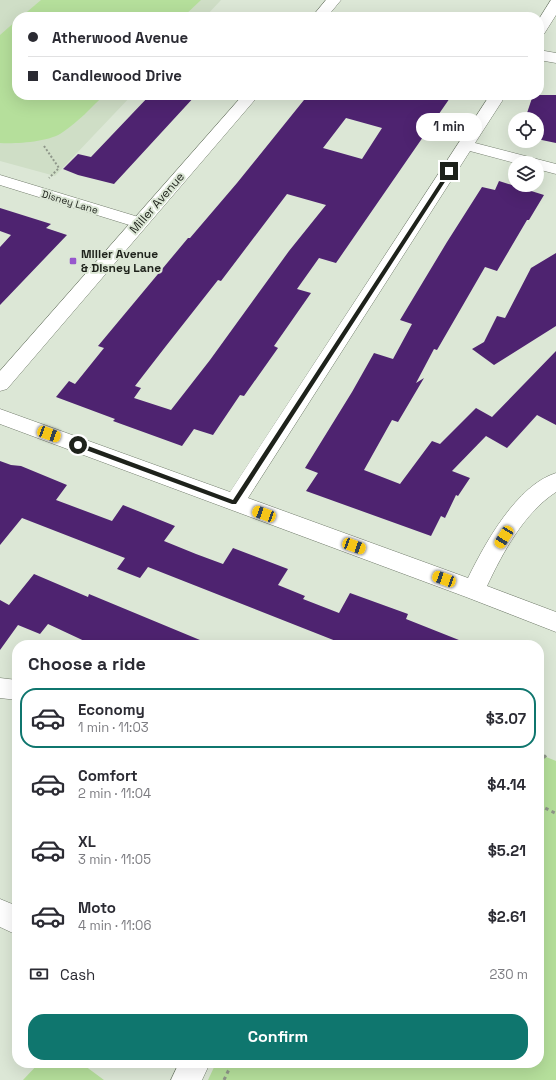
<!DOCTYPE html>
<html lang="en">
<head>
<meta charset="utf-8">
<style>
  body { margin:0; font-family:"Space Grotesk",sans-serif; background:#f7f7f7; color:#2b2b33; height:100vh; display:flex; flex-direction:column; font-size:15px; white-space:nowrap }
  * { box-sizing:border-box; margin:0 }
  p { font-size:13px; color:#7c7c81 }
  .icon { flex:none; width:22px; height:22px; fill:none; stroke:currentColor; stroke-width:2; stroke-linecap:round; stroke-linejoin:round }
  .map { position:relative; flex:1; overflow:hidden }
  .drawer { position:absolute; left:12px; top:640px; width:532px; height:428px; display:flex; flex-direction:column; background:#fff; border-radius:16px; box-shadow:0 4px 16px #0002 }
  .drawer>* { flex:none }
  .guide { position:absolute; left:12px; top:12px; width:532px; height:88px; border-radius:16px; box-shadow:0 4px 16px #0002; display:grid; align-content:center; height:88px; padding:0 16px; background:#fff }
  .controls { position:absolute; left:508px; top:112px; display:grid; gap:8px }
  .controls a { display:grid; place-items:center; width:36px; height:36px; border-radius:50%; background:#fff; box-shadow:0 4px 16px #0002; font-size:20px }
  .end { position:absolute; width:18px; height:18px; margin:-9px; border:5px solid #1e221b; background:#fff; box-shadow:0 0 0 2px #fff }
  .from { border-radius:50% }
  .bubble { position:absolute; height:28px; border-radius:14px; background:#fff; box-shadow:0 4px 16px #0002; font-size:13px; font-weight:600; line-height:28px; text-align:center }
  .car { position:absolute; width:12px; height:24px; margin:-12px -6px; border-radius:5px; box-shadow:0 0 3px 1px #0007; background:linear-gradient(#f5c518 24%,#345 0 40%,#f5c518 0 76%,#345 0 86%,#f5c518 0) }
  .guide b { display:flex; align-items:center; gap:14px; height:38px; font-size:15px }
  .guide b+b { border-top:1px solid #e1e1e2 }
  .guide i { width:10px; height:10px; background:#2b2b33 }
  ul { padding:0; list-style:none }
  li { display:flex; align-items:center; gap:12px; height:60px; margin:0 8px 6px; padding:0 8px; border:2px solid transparent; border-radius:16px }
  li div { flex:1 }
  li b { display:block; font-size:15px }
  li em { font-style:normal; font-weight:600 }
  li.selected { border-color:#0f766e }
  li>.icon { width:36px; height:36px; stroke-width:1.5 }
  h2 { padding:0 16px; font-size:18px; line-height:48px }
  .pay { display:flex; align-items:center; gap:10px; height:44px; padding:0 16px; font-size:15px }
  .pay p { margin-inline-start:auto }
  .primary-button { display:flex; gap:8px; margin-top:auto; padding:8px 16px }
  .primary-button a { flex:1; height:46px; border-radius:16px; background:#0f766e; color:#fff; font-size:16px; font-weight:600; line-height:46px; text-align:center }
  .map>svg:first-child { display:block }
</style>
</head>
<body>
<div class="map">
<svg width="556" height="1080" viewBox="0 0 556 1080">
  <rect width="100%" height="100%" fill="#dce7d6"/>
  <path fill="#cfdec6" d="M0,0h221l-16,17h-188v78h115l-77,81 -55,-15z"/>
  <path fill="#b5df9b" d="M41,0h160l-18,17h-162z
    M17,20v75h87c-13,13 -26,27 -41,37 -13,10 -47,12 -63,11v-108z
    M539,754l17,7v319h-348l8,-17h323z
    M39,1063h42l23,17h-81z"/>
  <path fill="#4e2370" fill-rule="evenodd" d="M150,95h46l-82,89 -36,-9 -15,-6 15,-15 13,3z
    M308,95h144l-116,168 -17,-5 -22,31 14,4 -37,53 4,2 -34,48 -4,-1 -27,40 -19,-6 -12,17 -69,-25 2,-2 -59,-22 13,-16 6,3 29,-36 -6,-2 90,-108h2l47,-55zM346,118l36,10 -20,31 -39,-11zM287,194l39,11 -37,46 -79,109 -39,50 -37,-12 7,-10 -6,-2 31,-40 52,-66 3,1z
    M533,95h23v48l-19,-4v-20h-12z
    M499,181l45,14 -15,25h-2l-30,51 -12,-4 -48,83 -3,-1 -18,34 8,-5 -26,44 -6,-2 -28,50 36,14 32,-43 8,3 36,-36 16,9 64,-66v74l-19,-10 -30,33 -21,-12 -34,35 18,7 -12,18 -2,-1 -11,23 -4,-2 -10,20 -125,-45 12,-18 -13,-5 47,-76 22,-39 19,6 19,-35 -12,-4 47,-78 35,-55 13,3z
    M0,208l51,16 -5,4 21,7 -67,70v-58l11,-12 -11,-4z
    M556,253v73l-62,39 -22,-16 12,-7 13,-26 8,2 26,-50z
    M0,461l11,4 10,1 46,19 -11,15 56,21 11,-16 52,21 -11,15 32,13 27,10 10,-16 55,21 -10,16 27,11 -2,3 36,14 11,-20 58,21 -2,5 63,25v1h-123l-198,-78 -8,11 -23,-9 8,-11 -103,-40 -22,27z
    M34,574l54,23 1,-3 123,51h-119l-45,-21 -8,10 -22,-9 -18,25v-50l9,5z"/>
  <g fill="none" stroke-linecap="round" stroke-linejoin="round">
    <g stroke="#737d6d" stroke-width="1">
      <path id="minor" d="M551,0h5v15l-12,19 -5,1v-16z
        M539,50l17,3v10l-17,-3z
        M490,95h16l-31,48 81,21v10l-19,-5v-6h-22l-45,-12 -222,347 220,80c17,-35 49,-93 88,-105v19c-32,21 -53,60 -69,94l69,26v20l-90,-35 -466,-173v-15l230,83z
        M0,175l145,44 3,4 -3,4 -6,1 -139,-43z
        M0,678l17,2v20l-17,-2z
        M0,899l17,7v29l-17,-8z
        M179,1063h31l-8,17h-31z"/>
    </g>
    <g stroke="#737d6d" stroke-width="1">
      <path id="major" d="M326,0h15l-14,17h-15z
        M243,95h16l-252,294 -7,2v-20z"/>
    </g>
    <path stroke="#8e9689" stroke-width="2" stroke-dasharray="2 2" stroke-linecap="butt" d="M44,146l15,22 -10,10"/>
    <path stroke="#8e9689" stroke-width="3" stroke-dasharray="3.5 3.5" stroke-linecap="butt" d="M539,763l8,-9
      M539,805l16,8
      M224,1080l8,-17"/>
    <use href="#minor" fill="#fff" fill-rule="evenodd"/>
    <use href="#major" fill="#fff" fill-rule="evenodd"/>
  </g>
  <path fill="#1e221b" d="M448,170l4,1 -216,333h-4l-157,-58v-3h5l153,57z"/>
  <rect fill="#9757cd" stroke="#dce7d6" stroke-width="1.5" x="69" y="257" width="8" height="8" rx="2"/>
  <g text-anchor="middle" dominant-baseline="central" stroke-width="4" stroke-linejoin="round" paint-order="stroke">
    <g font-size="10" fill="#1e221b" stroke="#dce7d6">
      <text transform="translate(70 202) rotate(17)">Disney Lane</text>
    </g>
    <g font-size="12" fill="#1e221b" stroke="#dce7d6">
      <text transform="translate(157 203) rotate(-49)">Miller Avenue</text>
    </g>
    <g font-size="12" font-weight="bold" fill="#1e221b" stroke="#dce7d6" text-anchor="start">
      <text x="81" y="254">Miller Avenue<tspan x="81" dy="14">&amp; Disney Lane</tspan></text>
    </g>
  </g>
</svg>
<div class="controls">
<a><svg class="icon" aria-label="locate" viewBox="0 0 24 24"><circle cx="12" cy="12" r="6"/><path d="M12 2v4M12 18v4M2 12h4M18 12h4"/></svg></a>
<a><svg class="icon" aria-label="layers" viewBox="0 0 24 24"><path d="M12 4l9 5-9 5-9-5zM3 14l9 5 9-5"/></svg></a>
</div>
<i class="end from" style="left:78px;top:445px"></i>
<i class="end" style="left:449px;top:171px"></i>
<div class="bubble" style="left:416px;top:113px;width:66px">1 min</div>
<i class="car" style="left:49px;top:434px;rotate:110deg"></i>
<i class="car" style="left:264px;top:514px;rotate:290deg"></i>
<i class="car" style="left:504px;top:537px;rotate:212deg"></i>
<i class="car" style="left:354px;top:546px;rotate:110deg"></i>
<i class="car" style="left:444px;top:579px;rotate:290deg"></i>
<div class="guide">
<b><i class="from"></i>Atherwood Avenue</b>
<b><i></i>Candlewood Drive</b>
</div>
<section class="drawer">
<h2>Choose a ride</h2>
<ul>
<li class="selected"><svg class="icon" aria-label="car" viewBox="0 0 24 24"><path d="M5 17H2v-5l4-1 3-4h7l3 4 3 1v5h-3M9 17h6M6 11h13"/><circle cx="7" cy="17" r="2"/><circle cx="17" cy="17" r="2"/></svg><div><b>Economy</b><p>1 min · 11:03</p></div><em>$3.07</em></li>
<li><svg class="icon" aria-label="car" viewBox="0 0 24 24"><path d="M5 17H2v-5l4-1 3-4h7l3 4 3 1v5h-3M9 17h6M6 11h13"/><circle cx="7" cy="17" r="2"/><circle cx="17" cy="17" r="2"/></svg><div><b>Comfort</b><p>2 min · 11:04</p></div><em>$4.14</em></li>
<li><svg class="icon" aria-label="car" viewBox="0 0 24 24"><path d="M5 17H2v-5l4-1 3-4h7l3 4 3 1v5h-3M9 17h6M6 11h13"/><circle cx="7" cy="17" r="2"/><circle cx="17" cy="17" r="2"/></svg><div><b>XL</b><p>3 min · 11:05</p></div><em>$5.21</em></li>
<li><svg class="icon" aria-label="car" viewBox="0 0 24 24"><path d="M5 17H2v-5l4-1 3-4h7l3 4 3 1v5h-3M9 17h6M6 11h13"/><circle cx="7" cy="17" r="2"/><circle cx="17" cy="17" r="2"/></svg><div><b>Moto</b><p>4 min · 11:06</p></div><em>$2.61</em></li>
</ul>
<div class="pay"><svg class="icon" aria-label="cash" viewBox="0 0 24 24"><path d="M3 7h18v10H3z"/><circle cx="12" cy="12" r="2"/></svg>Cash<p>230 m</p></div>
<div class="primary-button"><a>Confirm</a></div>
</section>
</div>
</body>
</html>
